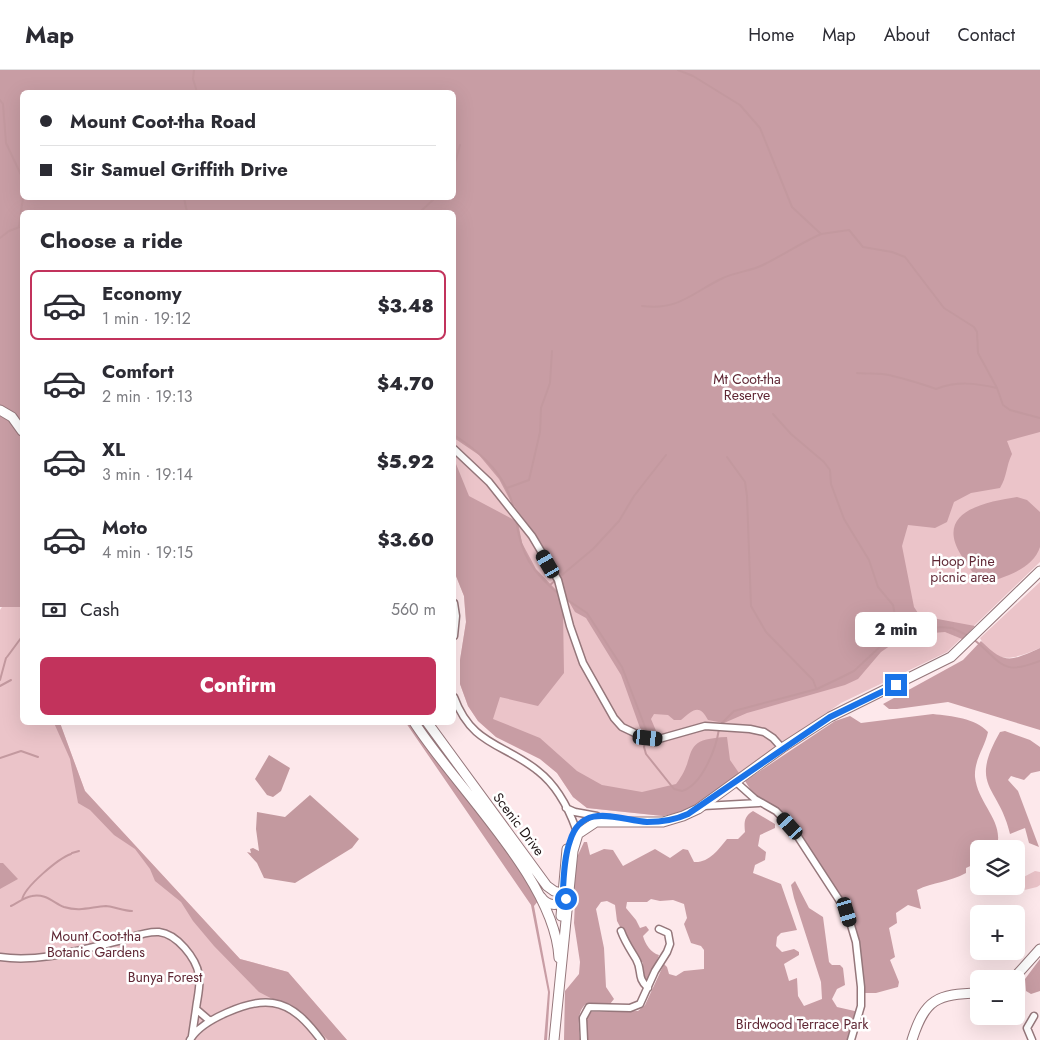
<!DOCTYPE html>
<html lang="en">
<head>
<meta charset="utf-8">
<style>
  body { margin:0; font-family:Jost,sans-serif; background:#f2f2f3; color:#2b2b33; height:100vh; display:flex; flex-direction:column; font-size:19px; white-space:nowrap }
  * { box-sizing:border-box; margin:0 }
  p { font-size:16px; color:#7c7c81 }
  .icon { flex:none; width:28px; height:28px; fill:none; stroke:currentColor; stroke-width:2; stroke-linecap:round; stroke-linejoin:round }
  .map { position:relative; flex:1; overflow:hidden }
  .sheet { position:absolute; left:20px; top:140px; width:436px; height:515px; display:flex; flex-direction:column; background:#fff; border-radius:8px; box-shadow:0 5px 20px #0002 }
  .sheet>* { flex:none }
  .guide { position:absolute; left:20px; top:20px; width:436px; height:110px; border-radius:8px; box-shadow:0 5px 20px #0002; display:grid; align-content:center; height:110px; padding:0 20px; background:#fff }
  .controls { position:absolute; left:970px; top:770px; display:grid; gap:10px }
  .controls a { display:grid; place-items:center; width:55px; height:55px; border-radius:8px; background:#fff; box-shadow:0 5px 20px #0002; font-size:25px }
  .end { position:absolute; width:22px; height:22px; margin:-11px; border:6px solid #1a73e8; background:#fff; box-shadow:0 0 0 2px #fff }
  .from { border-radius:50% }
  .bubble { position:absolute; height:35px; border-radius:8px; background:#fff; box-shadow:0 5px 20px #0002; font-size:16px; font-weight:800; line-height:35px; text-align:center }
  .car { position:absolute; width:15px; height:30px; margin:-15px -8px; border-radius:6px; box-shadow:0 0 4px 1px #0007; background:linear-gradient(#222 24%,#8ab4d8 0 40%,#222 0 76%,#8ab4d8 0 86%,#222 0) }
  .guide b { display:flex; align-items:center; gap:18px; height:48px; font-size:19px }
  .guide b+b { border-top:1px solid #e1e1e2 }
  .guide i { width:12px; height:12px; background:#2b2b33 }
  ul { padding:0; list-style:none }
  li { display:flex; align-items:center; gap:15px; height:70px; margin:0 10px 8px; padding:0 10px; border:2px solid transparent; border-radius:8px }
  li div { flex:1 }
  li b { display:block; font-size:19px }
  li em { font-style:normal; font-weight:800 }
  li.on { border-color:#c2335c }
  li>.icon { width:45px; height:45px; stroke-width:1.5 }
  h2 { padding:0 20px; font-size:22px; line-height:60px }
  .pay { display:flex; align-items:center; gap:12px; height:55px; padding:0 20px; font-size:19px }
  .pay p { margin-inline-start:auto }
  .action { display:flex; gap:10px; margin-top:auto; padding:10px 20px }
  .action a { flex:1; height:58px; border-radius:8px; background:#c2335c; color:#fff; font-size:20px; font-weight:800; line-height:58px; text-align:center }
  header { display:flex; align-items:center; gap:30px; box-sizing:border-box; height:70px; padding:0 25px; background:#fff; border-bottom:1px solid #e1e1e2 }
  header strong { font-size:24px }
  nav { display:flex; gap:28px; margin-inline-start:auto; font-size:18px }
  .map>svg:first-child { display:block }
</style>
</head>
<body>
<header>
<strong>Map</strong>
<nav><a>Home</a><a>Map</a><a>About</a><a>Contact</a></nav>
</header>
<div class="map">
<svg width="1040" height="970" viewBox="0 0 1040 970">
  <rect width="100%" height="100%" fill="#fde8eb"/>
  <path fill="#ebc4c9" fill-rule="evenodd" d="M0,0h1040v492l-93,90 -106,51 -102,70 -35,29 -41,14 -76,-8 -14,-11 -16,-24 -17,-14 -44,-22 -18,-16 -10,-15 -8,-22v-24l6,-38 -2,-26 -10,-25v-359h-432v510l38,1 25,68 155,168 48,13 59,68h-347v-430l2,-3h-2zM22,22h432v106h-432z
    M1040,512v66c-23,10 -46,19 -60,-10z
    M1035,801l5,1v13l-3,2 -33,8 -1,-8 13,-1v-5z"/>
  <path fill="#c89da4" fill-rule="evenodd" d="M0,0h1040v362l-33,9 5,13c-6,12 -5,23 -12,34l-29,5 -17,9 -7,20 -12,6 -27,-3 -6,21 12,61 4,6 -7,7 8,1 8,-4 48,9 -13,13 -17,-7 -25,2 -23,7 -16,11 -23,27 -13,6 -98,28 -23,10 -16,-3c-9,-17 -15,-10 -27,0h-7l-6,-5 -14,-1 -3,5 6,14 -7,1 -10,-6 -19,-53 -35,-57 -11,-6 -10,-17 -5,-16 -26,-47 -23,-30 -12,-23 -20,-24 -25,-17v-226h-432v395h-22zM22,22h432v106h-432z
    M454,389l15,37 49,26 4,21 14,26 23,24 4,18 1,62 -26,33 -38,-9 -7,22 47,19 37,33 25,14 40,7 34,-8c23,-29 2,-45 51,-47l3,23 9,13 -35,29 -18,9 -23,5 -76,-8 -14,-11 -16,-24 -17,-14 -44,-22 -18,-16 -10,-15 -8,-22v-24l6,-38 -2,-26 -10,-25z
    M1017,427l10,3 13,12c0,9 0,26 0,35 -6,21 -38,33 -57,35 -10,-7 -16,-18 -22,-27 -27,-44 25,-53 56,-58z
    M981,571c24,24 30,20 59,7v82l-92,-28 -51,7h-8l-6,-5 80,-44z
    M933,644c19,2 42,4 55,18 -3,15 -14,28 -13,45 3,28 31,45 21,72h-17v13l-13,6v5c-16,9 -33,9 -49,17l4,19 -13,-4 -12,8 1,10 -8,5 6,29 -5,3 9,22 -1,5 -22,6h-15l-5,-51 -9,-30 -73,-105 -22,-15 -7,-11 90,-60 15,-5 11,7z
    M54,653h6l25,68 155,168 48,13 59,68h-19l-25,-25 -44,-23 -45,-46 -21,-25 -12,-19 -26,-21 -5,-12 -15,-20 -21,-14 -24,-25 -12,-7 -8,-44z
    M406,653h4l110,147 18,31 -4,5 16,86 -3,48h-3l4,-48 -17,-87z
    M1005,661l25,9 10,7v24l-9,2 -7,7 -13,-4 -3,4 10,11 21,56 -10,-4 -4,-15 -15,6c-11,-49 -42,-46 -10,-102z
    M753,741l22,13v4l-15,7 -2,11 8,6 -1,8 -10,5 -2,8 28,11 16,46 -16,3 -4,4 -1,9 6,6 12,-3 5,3v3l-15,9 5,17 8,-3 1,18 6,10 18,-7 -1,-17 -27,-84 -3,-13 4,-4 14,27 14,9 6,45 3,3h8l3,3 2,17 -8,4 -5,10 5,8 22,5 -10,28h-263v-28l52,-1 7,-6 19,-41 3,3 2,7 7,2 8,-5 20,-2v-19l-3,-4 -10,-3 -7,-19 3,-6 -3,-14 -11,-4 -13,1 -9,-2 -4,3h-20l-1,6 10,12 4,8 6,-2 3,4 -6,6c2,8 8,17 16,19l-9,23 -5,4 -2,-3v-16l-11,-14 -15,-28 -2,-16 -8,-4 -6,1 -5,7 8,39 2,39 8,12 -4,5h-24c-10,8 -7,24 -6,36h-16l1,-49 14,-17 1,-12 -6,-39 1,-22 -1,-22 4,-24 6,-13h3l3,13 14,-6 9,1 10,16 32,-17 15,9 13,-9 5,1 6,12c15,1 24,-12 33,-23h11l7,-7c-1,-9 -1,-16 8,-21z
    M0,793h3l15,16 -18,10z
    M1040,889v32l-9,3 -5,-3 -1,-12z"/>
  <path fill="#c3999f" d="M269,685l21,13 -9,23 -8,6 -6,-2 -12,-16z
    M310,725l49,44 -7,9 -57,35 -31,-5 -7,-15 -10,-11 4,1 -1,-4 3,-1 6,3 -3,-22 1,-17 28,5z"/>
  <g fill="none" stroke-linecap="round" stroke-linejoin="round">
    <path stroke="#c3999f" stroke-width="2" d="M194,0l-1,9 4,13
      M678,0l15,6 47,29 20,23 32,79 29,27 28,-4 14,17 29,5 13,5 39,51 30,19 3,5 1,21 19,35 6,17 7,5 30,8
      M0,30l3,4 3,39 16,34
      M454,96l6,-21
      M184,128l3,14
      M420,142l15,-14
      M19,156l4,-28
      M0,168l9,-7 13,-5
      M642,236c37,5 51,-14 81,-28 13,-6 28,-7 40,-13 20,-10 38,-22 58,-31
      M857,303c9,1 25,0 32,2 16,4 31,8 47,14 21,-8 39,-6 61,-1
      M773,344l18,20 33,28 6,8 1,14 13,35 25,41 9,27 15,18 6,31
      M454,365c28,18 53,41 60,75
      M727,387l18,25 2,14 4,110 15,26 47,48 3,8
      M507,418l22,-8 11,-48 1,-24 9,-25 2,-32
      M516,450c5,34 16,53 44,75
      M550,515l43,-36 26,-28 15,-25 32,-41
      M566,529l21,14 35,54 25,65 -3,15 2,7 28,35 8,2c20,-6 34,-42 37,-62
      M973,569c29,22 26,38 67,22
      M7,587l14,-19
      M0,610l6,-22
      M0,616l11,-6
      M720,655l14,-14 83,-22 27,-13 10,-5 29,-27 16,-8 41,-9 12,1 17,8
      M0,688l21,-7 17,6
      M72,783l7,-2
      M22,830c2,-13 37,-42 49,-46
      M11,836c6,-3 14,-9 21,-10 13,-3 22,7 32,11 16,5 27,0 42,-1 5,0 19,5 26,5"/>
    <g stroke="#95777b" stroke-width="9">
      <path id="minor" d="M454,379l35,33 43,54 26,44 12,46 13,37 31,55 8,9 19,9 18,3 46,-13 45,3 14,3 9,6 9,10
        M454,533l2,13 -2,20
        M454,627c18,49 50,46 84,74 18,14 30,36 38,58
        M736,712l19,17 21,12 15,15 56,86 9,30 5,45v19l-10,34
        M703,736l56,-3
        M566,738l9,4 22,4
        M621,861c4,11 9,18 15,28 7,12 0,18 12,29
        M0,887c39,6 80,-7 118,-16 13,-3 26,-10 41,-9 18,2 37,26 40,43 2,10 -2,24 -3,34
        M192,966l4,-27 14,12
        M190,970c11,-20 60,-41 83,-37 21,3 36,21 48,37
        M584,970l-1,-22 6,-11 41,1 10,-4 15,-33 12,-19 3,-8 -2,-11 -9,-4
        M1032,970l-5,-12 7,-12"/>
    </g>
    <g stroke="#95777b" stroke-width="11">
      <path id="secondary" d="M0,340l12,7 10,14
        M414,652c42,66 141,158 145,236
        M427,652l120,164 7,5 15,4
        M541,827c6,9 17,10 25,2
        M561,846l6,-67
        M1013,909l27,-30
        M554,970l19,-189 5,-17 18,-12h67l20,-6 15,-7 84,-61 48,-31 121,-60 89,-86
        M912,970c13,-41 25,-46 67,-47"/>
    </g>
    <use href="#minor" stroke="#fff" stroke-width="6"/>
    <use href="#secondary" stroke="#fff" stroke-width="9"/>
  </g>
  <g fill="none" stroke-linecap="round" stroke-linejoin="round">
    <path stroke="#1a73e8" stroke-width="6" d="M566,829l-4,3c2,-19 1,-42 8,-61 12,-40 49,-21 77,-19 14,0 28,-2 41,-8l142,-97 66,-32"/>
  </g>
  <g text-anchor="middle" dominant-baseline="central" stroke-width="5" stroke-linejoin="round" paint-order="stroke">
    <g font-size="14" fill="#5f2734" stroke="#fff">
      <text x="747" y="309">Mt Coot-tha<tspan x="747" dy="16">Reserve</tspan></text>
      <text x="963" y="491">Hoop Pine<tspan x="963" dy="16">picnic area</tspan></text>
      <text x="96" y="866">Mount Coot-tha<tspan x="96" dy="16">Botanic Gardens</tspan></text>
      <text x="165" y="907">Bunya Forest</text>
      <text x="802" y="954">Birdwood Terrace Park</text>
    </g>
    <g font-size="14" fill="#1f1415" stroke="#fff">
      <text transform="translate(519 754) rotate(53)">Scenic Drive</text>
    </g>
  </g>
</svg>
<div class="controls">
<a><svg class="icon" aria-label="layers" viewBox="0 0 24 24"><path d="M12 4l9 5-9 5-9-5zM3 14l9 5 9-5"/></svg></a>
<a>+</a>
<a>−</a>
</div>
<i class="end from" style="left:566px;top:829px"></i>
<i class="end" style="left:896px;top:615px"></i>
<div class="bubble" style="left:855px;top:542px;width:82px">2 min</div>
<i class="car" style="left:548px;top:494px;rotate:330deg"></i>
<i class="car" style="left:648px;top:668px;rotate:96deg"></i>
<i class="car" style="left:790px;top:756px;rotate:318deg"></i>
<i class="car" style="left:847px;top:842px;rotate:163deg"></i>
<div class="guide">
<b><i class="from"></i>Mount Coot-tha Road</b>
<b><i></i>Sir Samuel Griffith Drive</b>
</div>
<section class="sheet">
<h2>Choose a ride</h2>
<ul>
<li class="on"><svg class="icon" aria-label="car" viewBox="0 0 24 24"><path d="M5 17H2v-5l4-1 3-4h7l3 4 3 1v5h-3M9 17h6M6 11h13"/><circle cx="7" cy="17" r="2"/><circle cx="17" cy="17" r="2"/></svg><div><b>Economy</b><p>1 min · 19:12</p></div><em>$3.48</em></li>
<li><svg class="icon" aria-label="car" viewBox="0 0 24 24"><path d="M5 17H2v-5l4-1 3-4h7l3 4 3 1v5h-3M9 17h6M6 11h13"/><circle cx="7" cy="17" r="2"/><circle cx="17" cy="17" r="2"/></svg><div><b>Comfort</b><p>2 min · 19:13</p></div><em>$4.70</em></li>
<li><svg class="icon" aria-label="car" viewBox="0 0 24 24"><path d="M5 17H2v-5l4-1 3-4h7l3 4 3 1v5h-3M9 17h6M6 11h13"/><circle cx="7" cy="17" r="2"/><circle cx="17" cy="17" r="2"/></svg><div><b>XL</b><p>3 min · 19:14</p></div><em>$5.92</em></li>
<li><svg class="icon" aria-label="car" viewBox="0 0 24 24"><path d="M5 17H2v-5l4-1 3-4h7l3 4 3 1v5h-3M9 17h6M6 11h13"/><circle cx="7" cy="17" r="2"/><circle cx="17" cy="17" r="2"/></svg><div><b>Moto</b><p>4 min · 19:15</p></div><em>$3.60</em></li>
</ul>
<div class="pay"><svg class="icon" aria-label="cash" viewBox="0 0 24 24"><path d="M3 7h18v10H3z"/><circle cx="12" cy="12" r="2"/></svg>Cash<p>560 m</p></div>
<div class="action"><a>Confirm</a></div>
</section>
</div>
</body>
</html>
